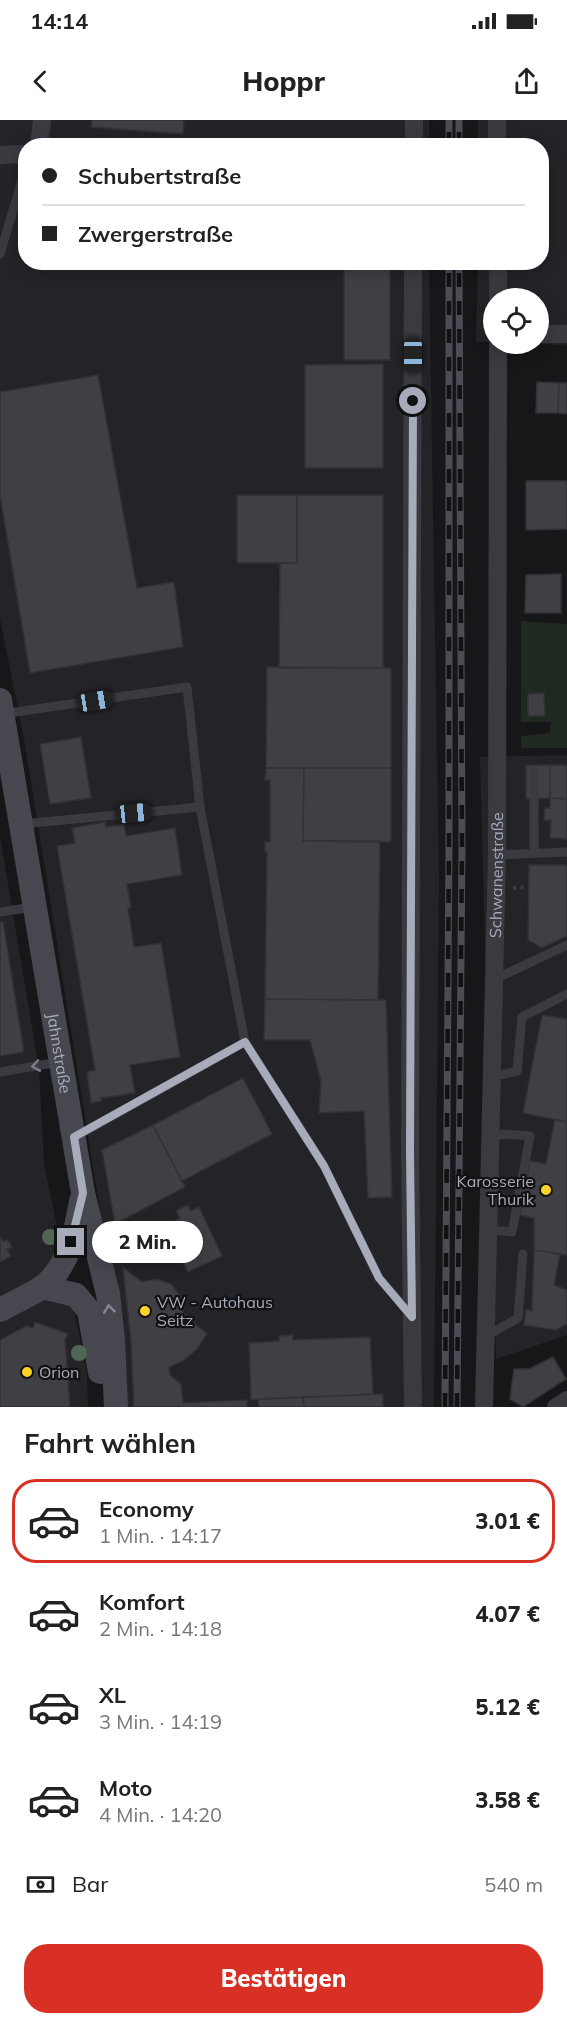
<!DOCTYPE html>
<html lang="de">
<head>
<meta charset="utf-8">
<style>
  body { margin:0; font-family:Mulish,sans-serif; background:#f6f6f6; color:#222; height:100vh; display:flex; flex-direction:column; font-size:22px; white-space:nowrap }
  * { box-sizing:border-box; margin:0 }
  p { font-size:20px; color:#767676 }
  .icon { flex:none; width:33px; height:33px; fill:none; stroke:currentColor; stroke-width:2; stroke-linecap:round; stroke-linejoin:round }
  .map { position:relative; height:1287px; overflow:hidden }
  .drawer { display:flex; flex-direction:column; background:#fff; flex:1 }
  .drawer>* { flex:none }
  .hud { position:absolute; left:18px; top:18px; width:531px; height:132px; border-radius:24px; box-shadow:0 3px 15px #0003; display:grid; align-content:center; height:132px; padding:0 24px; background:#fff }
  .tools { position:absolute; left:483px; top:168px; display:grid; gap:12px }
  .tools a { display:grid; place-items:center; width:66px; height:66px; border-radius:50%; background:#fff; box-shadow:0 3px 15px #0003; font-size:30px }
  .end { position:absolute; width:27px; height:27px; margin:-14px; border:8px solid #a8acba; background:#111; box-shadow:0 0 0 3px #111 }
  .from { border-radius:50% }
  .bubble { position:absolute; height:42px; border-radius:21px; background:#fff; box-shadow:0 3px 15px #0003; font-size:20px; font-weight:800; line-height:42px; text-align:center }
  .car { position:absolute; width:18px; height:36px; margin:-18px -9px; border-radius:8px; box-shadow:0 0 4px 2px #0007; background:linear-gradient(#222 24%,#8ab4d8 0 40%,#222 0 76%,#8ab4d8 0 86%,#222 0) }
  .hud b { display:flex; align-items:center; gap:21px; height:57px; font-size:22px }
  .hud b+b { border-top:2px solid #e0e0e0 }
  .hud i { width:15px; height:15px; background:#222 }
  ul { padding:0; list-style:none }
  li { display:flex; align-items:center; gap:18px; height:84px; margin:0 12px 9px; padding:0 12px; border:3px solid transparent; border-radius:24px }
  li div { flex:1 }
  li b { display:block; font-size:22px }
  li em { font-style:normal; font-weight:800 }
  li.active { border-color:#d93025 }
  li>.icon { width:54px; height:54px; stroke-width:1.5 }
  h2 { padding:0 24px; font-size:27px; line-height:72px }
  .pay { display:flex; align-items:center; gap:15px; height:66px; padding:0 24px; font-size:22px }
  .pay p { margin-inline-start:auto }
  .action { display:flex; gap:12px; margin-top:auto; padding:12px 24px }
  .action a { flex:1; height:69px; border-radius:24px; background:#d93025; color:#fff; font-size:24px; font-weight:800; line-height:69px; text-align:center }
  .status { display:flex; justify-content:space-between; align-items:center; height:42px; padding:0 30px; background:#fff; direction:ltr }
  .status svg { height:16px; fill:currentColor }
  header { display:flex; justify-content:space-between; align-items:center; height:78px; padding:0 24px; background:#fff; font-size:27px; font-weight:800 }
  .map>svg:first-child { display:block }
</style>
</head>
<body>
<div class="status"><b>14:14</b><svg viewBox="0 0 49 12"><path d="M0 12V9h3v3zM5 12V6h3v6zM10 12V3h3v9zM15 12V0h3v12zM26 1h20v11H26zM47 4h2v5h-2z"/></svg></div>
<header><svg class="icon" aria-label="back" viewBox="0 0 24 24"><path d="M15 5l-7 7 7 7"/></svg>Hoppr<svg class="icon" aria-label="share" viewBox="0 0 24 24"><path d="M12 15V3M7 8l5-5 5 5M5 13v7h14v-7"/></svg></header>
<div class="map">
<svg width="567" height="1287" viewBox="0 0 567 1287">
  <rect width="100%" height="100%" fill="#17171a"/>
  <path fill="#242327" d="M0,0h429v25l-403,1v116l403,1 10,617 -5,527h-308l-1,-42 -101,-626 -24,-120z
    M478,0h89v225l-32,-1h3v-46h-44l-1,44h-17l2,-79 64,-1v-116l-64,-1z
    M567,635v580l-71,24 -16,-602z
    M0,717l39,231 5,95 43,211 1,33h-88z"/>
  <path fill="#1f2821" d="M521,501l46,3v124h-46v-12l29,-3 1,-11h-30z"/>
  <path fill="#3f3f44" stroke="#323136" stroke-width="1.5" d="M92,0h92l-1,14 -92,-7z
    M344,142h46v98h-46z
    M383,244v104h-78v-103z
    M98,255l39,213 37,-6 9,65 -153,26 -30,-178v-103z
    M537,262l22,1 -1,30h-22z
    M559,263h8v31l-9,-1z
    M526,361h41v48l-41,1z
    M237,375h60v68h-60z
    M297,375h86v173h-104l1,-105h17z
    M561,454v39h-36l1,-38z
    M267,547l124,1v100h-125z
    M544,573l1,23h-17v-22z
    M81,617l10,61 -41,6 -10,-60z
    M526,645h24v33l-24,1z
    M550,645h17v34l-17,-1z
    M266,648h38l-1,73h77l-2,159 -113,-1 2,-147h-2v-10h5v-62h-5z
    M304,648h87v74l-88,-1z
    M550,678l17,1v40l-17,-1 1,-18h-7l1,-12h5z
    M105,702l1,5 18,-3 2,12 49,-8 7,47 -55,9 4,24h-3l6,39 27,-4 19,114 -50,8 5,28 -34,5v3l-10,2 -4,-31 8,-2 -38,-224 18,-3 -3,-15z
    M529,745h38v71l-25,12 -14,-8z
    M0,802h3l21,130 -24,4z
    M265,879l121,1 6,197 -24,1 -4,-87 -45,2 2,-32 -11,-41h-46z
    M542,895l25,4v103l-44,-9z
    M243,958l29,56 -90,47 -29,-56z
    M555,999l12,3v133l-33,-5v-32l-14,-3 10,-54 16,3z
    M153,1005l32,62 -70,37 -13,-74z
    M188,1085l3,6 8,-4 23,49 -34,16 -23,-47 15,-7 -4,-7z
    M0,1116l3,6 4,-2 5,7 -5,3 4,6 -11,6z
    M534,1130l26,4 -6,31 13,5v34l-11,6 -32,-5 2,-16 6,2z
    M123,1147l19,15 14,-3 15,5 10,13 2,16 24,21 -10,15 -14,12 -14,6 1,8 11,9 2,19 64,-3v7h-113l-3,-65z
    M35,1202l33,12 -3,5 5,68h-70v-67l26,-14 7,2z
    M293,1215v5l77,-3 3,57 -122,6 -2,-57 30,-2v-5z
    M553,1237l13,22 -43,28 -13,-8 4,-30h15z
    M383,1274v13h-79l-1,-10z
    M303,1277l1,10h-45l-1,-8z"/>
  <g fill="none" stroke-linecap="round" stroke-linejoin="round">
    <path stroke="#3e3f46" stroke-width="4" stroke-dasharray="3 4.5" stroke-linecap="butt" d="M513,768l15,-1"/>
    <path stroke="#3a3a41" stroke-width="9" d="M0,134l24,-80 1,-20
      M2,594l185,-27 13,120 45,235 -170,95
      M22,704l178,-17
      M534,733v-81
      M497,735l70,-3
      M0,792l33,-5
      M493,860l74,-35
      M245,922l79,124 55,112 31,36
      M0,952l59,-10
      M492,957l25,-6 5,-54 45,-23
      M489,1110l23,2 18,-96 -26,-2 -14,3
      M485,1217l33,-19 5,-64"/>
    <g stroke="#3a3a41" stroke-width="18">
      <path d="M414,0v26"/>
      <path d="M497,0v26"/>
      <path d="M39,26l3,-26"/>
      <path d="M0,35l26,-1"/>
      <path d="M498,142v36"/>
      <path d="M538,214h29"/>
      <path d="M413,1287l-3,-255 3,-890"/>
      <path id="s1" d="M484,1287l13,-552 1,-511"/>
      <path d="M556,1287l11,-7"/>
    </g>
    <g stroke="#46474f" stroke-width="24">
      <path id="s2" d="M0,580l83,493 25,101 5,45 3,68"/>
      <path d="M42,1167l34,8 13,16 11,61"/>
      <path d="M0,1190c13,-7 28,-14 41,-22 27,-19 35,-57 40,-87"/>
    </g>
    <g stroke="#4b4c54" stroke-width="7">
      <path id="rail" d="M449,26v-26
        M459,26v-26
        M445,1287l4,-562v-583
        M457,1287l5,-562 -3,-583"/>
    </g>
    <use href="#rail" stroke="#121215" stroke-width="4.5" stroke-dasharray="14" stroke-linecap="butt"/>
  </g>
  <g fill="#506655">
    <circle cx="50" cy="1117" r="8"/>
    <circle cx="79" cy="1233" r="8"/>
  </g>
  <defs><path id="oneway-chevron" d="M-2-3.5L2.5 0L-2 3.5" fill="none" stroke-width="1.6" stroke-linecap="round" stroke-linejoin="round" transform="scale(1.5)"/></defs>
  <use stroke="#7c7e8a" href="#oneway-chevron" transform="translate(36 946) rotate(170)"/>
  <use stroke="#868995" href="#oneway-chevron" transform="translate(109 1189) rotate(-97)"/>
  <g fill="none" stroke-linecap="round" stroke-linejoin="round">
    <path stroke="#a8acba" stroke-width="8" d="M71,1122l12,-49 -9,-56 171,-95 79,124 55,112 33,39 -2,-165 3,-751"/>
  </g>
  <g fill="#ffd22a" stroke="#121215" stroke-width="2">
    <circle cx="546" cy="1070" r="6"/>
    <circle cx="145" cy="1191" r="6"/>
    <circle cx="27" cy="1252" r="6"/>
  </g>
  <g text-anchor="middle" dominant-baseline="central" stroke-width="4.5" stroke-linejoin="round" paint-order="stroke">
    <g font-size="16" fill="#a8acba" stroke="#121215">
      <text stroke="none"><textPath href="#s1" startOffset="532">Schwanenstraße</textPath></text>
      <text stroke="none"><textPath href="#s2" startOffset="358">Jahnstraße</textPath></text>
    </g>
    <g font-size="16" fill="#a8acba" stroke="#121215" text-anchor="start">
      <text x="534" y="1061" text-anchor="end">Karosserie<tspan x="534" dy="18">Thurik</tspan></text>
      <text x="157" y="1182">VW - Autohaus<tspan x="157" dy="18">Seitz</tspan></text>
      <text x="39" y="1252">Orion</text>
    </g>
  </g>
</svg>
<div class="tools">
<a><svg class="icon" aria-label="locate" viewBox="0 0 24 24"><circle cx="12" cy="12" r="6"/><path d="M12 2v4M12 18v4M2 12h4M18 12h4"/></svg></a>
</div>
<i class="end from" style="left:413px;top:281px"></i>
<i class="end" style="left:71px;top:1122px"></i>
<div class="bubble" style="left:92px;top:1101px;width:111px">2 Min.</div>
<i class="car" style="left:413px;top:235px;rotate:180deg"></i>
<i class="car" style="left:95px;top:581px;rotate:81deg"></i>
<i class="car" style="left:134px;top:693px;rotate:84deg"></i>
<div class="hud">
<b><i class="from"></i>Schubertstraße</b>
<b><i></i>Zwergerstraße</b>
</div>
</div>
<section class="drawer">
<h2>Fahrt wählen</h2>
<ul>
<li class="active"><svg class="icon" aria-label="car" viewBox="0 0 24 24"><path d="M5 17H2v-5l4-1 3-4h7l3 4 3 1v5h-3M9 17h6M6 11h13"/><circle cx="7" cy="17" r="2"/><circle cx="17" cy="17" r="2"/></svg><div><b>Economy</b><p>1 Min. · 14:17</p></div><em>3.01 €</em></li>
<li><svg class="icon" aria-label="car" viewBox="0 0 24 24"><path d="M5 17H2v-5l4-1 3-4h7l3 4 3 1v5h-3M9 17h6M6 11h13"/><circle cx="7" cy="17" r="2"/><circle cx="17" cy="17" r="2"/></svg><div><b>Komfort</b><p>2 Min. · 14:18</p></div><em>4.07 €</em></li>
<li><svg class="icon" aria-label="car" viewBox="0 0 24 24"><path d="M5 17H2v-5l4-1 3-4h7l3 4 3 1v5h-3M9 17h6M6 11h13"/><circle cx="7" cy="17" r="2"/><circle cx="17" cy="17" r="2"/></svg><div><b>XL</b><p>3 Min. · 14:19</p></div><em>5.12 €</em></li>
<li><svg class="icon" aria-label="car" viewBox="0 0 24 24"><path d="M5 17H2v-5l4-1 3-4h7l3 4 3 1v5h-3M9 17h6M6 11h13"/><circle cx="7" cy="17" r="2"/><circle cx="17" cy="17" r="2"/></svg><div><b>Moto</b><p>4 Min. · 14:20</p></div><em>3.58 €</em></li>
</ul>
<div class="pay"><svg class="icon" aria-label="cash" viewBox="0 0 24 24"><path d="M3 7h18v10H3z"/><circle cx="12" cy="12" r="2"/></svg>Bar<p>540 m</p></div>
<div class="action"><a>Bestätigen</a></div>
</section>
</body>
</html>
